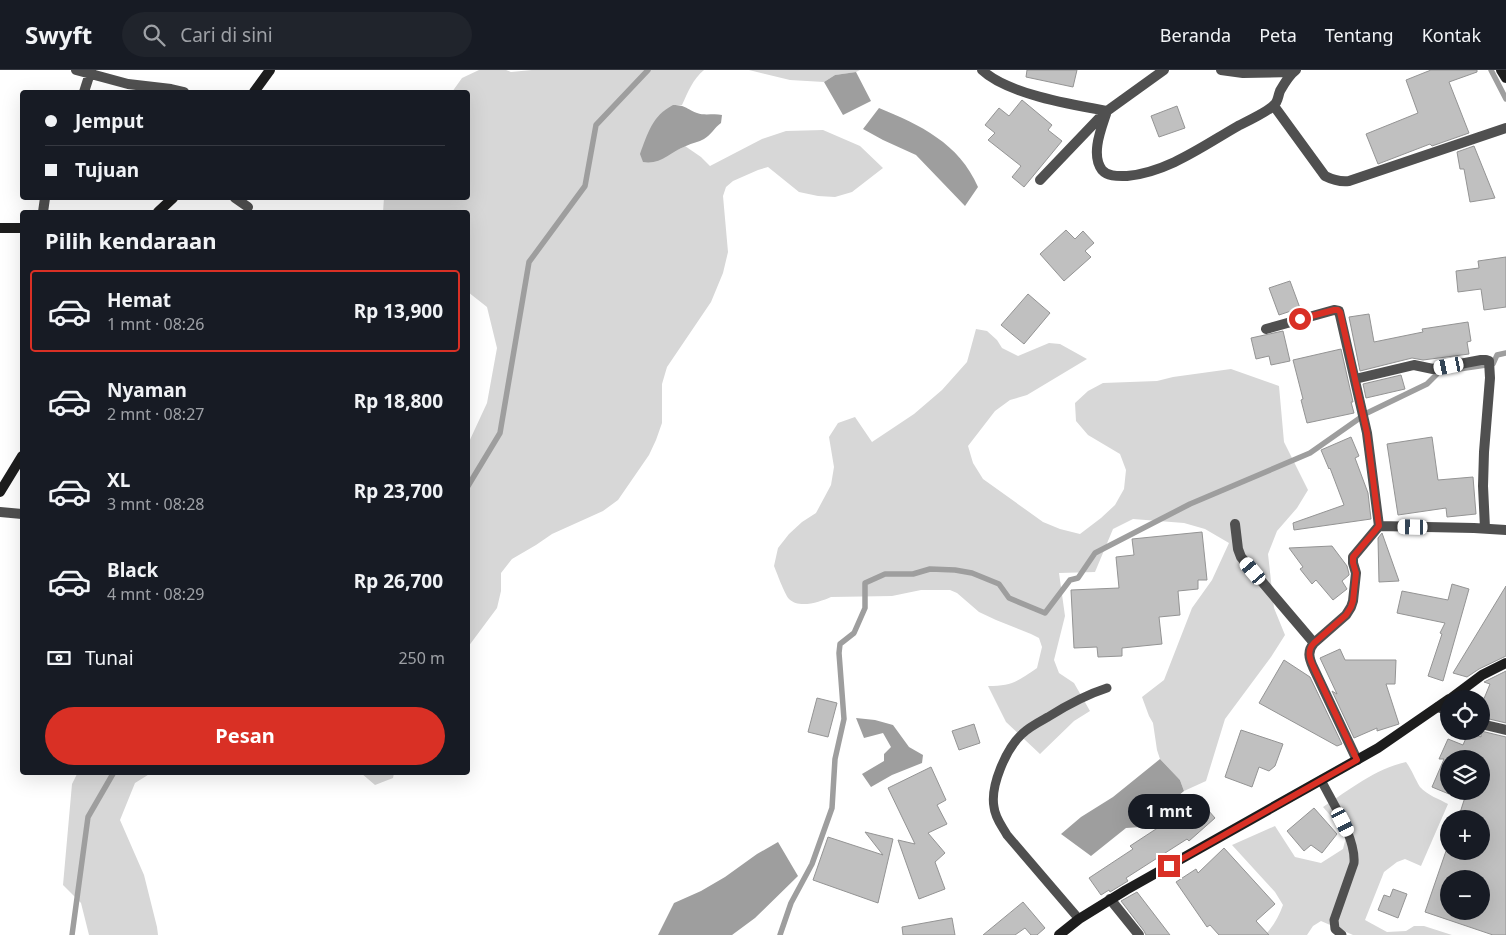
<!DOCTYPE html>
<html lang="id">
<head>
<meta charset="utf-8">
<style>
  body { margin:0; font-family:"Noto Sans",sans-serif; background:#20242c; color:#f1f3f6; height:100vh; display:flex; flex-direction:column; font-size:19px; white-space:nowrap }
  * { box-sizing:border-box; margin:0 }
  p { font-size:16px; color:#9ea1a6 }
  .icon { flex:none; width:28px; height:28px; fill:none; stroke:currentColor; stroke-width:2; stroke-linecap:round; stroke-linejoin:round }
  .map { position:relative; flex:1; overflow:hidden }
  .side { position:absolute; left:20px; top:140px; width:450px; height:565px; display:flex; flex-direction:column; background:#171b24; border-radius:5px; box-shadow:0 5px 20px #0002 }
  .side>* { flex:none }
  .top-card { position:absolute; left:20px; top:20px; width:450px; height:110px; border-radius:5px; box-shadow:0 5px 20px #0002; display:grid; align-content:center; height:110px; padding:0 25px; background:#171b24 }
  .fabs { position:absolute; left:1440px; top:620px; display:grid; gap:10px }
  .fabs a { display:grid; place-items:center; width:50px; height:50px; border-radius:50%; background:#171b24; box-shadow:0 5px 20px #0002; font-size:25px }
  .end { position:absolute; width:22px; height:22px; margin:-11px; border:6px solid #d93025; background:#fff; box-shadow:0 0 0 2px #fff }
  .from { border-radius:50% }
  .bubble { position:absolute; height:35px; border-radius:18px; background:#171b24; box-shadow:0 5px 20px #0002; font-size:16px; font-weight:700; line-height:35px; text-align:center }
  .car { position:absolute; width:15px; height:30px; margin:-15px -8px; border-radius:6px; box-shadow:0 0 4px 1px #0007; background:linear-gradient(#fff 24%,#345 0 40%,#fff 0 76%,#345 0 86%,#fff 0) }
  .top-card b { display:flex; align-items:center; gap:18px; height:48px; font-size:19px }
  .top-card b+b { border-top:1px solid #363941 }
  .top-card i { width:12px; height:12px; background:#f1f3f6 }
  ul { padding:0; list-style:none }
  li { display:flex; align-items:center; gap:15px; height:82px; margin:0 10px 8px; padding:0 15px; border:2px solid transparent; border-radius:5px }
  li div { flex:1 }
  li b { display:block; font-size:19px }
  li em { font-style:normal; font-weight:700 }
  li.active { border-color:#d93025 }
  li>.icon { width:45px; height:45px; stroke-width:1.5 }
  h2 { padding:0 25px; font-size:22px; line-height:60px }
  .pay { display:flex; align-items:center; gap:12px; height:55px; padding:0 25px; font-size:19px }
  .pay p { margin-inline-start:auto }
  .action { display:flex; gap:10px; margin-top:auto; padding:10px 25px }
  .action a { flex:1; height:58px; border-radius:30px; background:#d93025; color:#fff; font-size:20px; font-weight:700; line-height:58px; text-align:center }
  header { display:flex; align-items:center; gap:30px; box-sizing:border-box; height:70px; padding:0 25px; background:#171b24; border-bottom:1px solid #363941 }
  header strong { font-size:24px }
  nav { display:flex; gap:28px; margin-inline-start:auto; font-size:18px }
  .search { width:350px; height:45px; background:#20242c; display:flex; align-items:center; gap:12px; box-sizing:border-box; padding:0 18px; border-radius:28px; color:#9ea1a6; font-size:19px }
  .map>svg:first-child { display:block }
</style>
</head>
<body>
<header>
<strong>Swyft</strong>
<div class="search"><svg class="icon" aria-label="search" viewBox="0 0 24 24"><circle cx="10" cy="10" r="6"/><path d="M15 15l6 6"/></svg>Cari di sini</div>
<nav><a>Beranda</a><a>Peta</a><a>Tentang</a><a>Kontak</a></nav>
</header>
<div class="map">
<svg width="1506" height="865" viewBox="0 0 1506 865">
  <rect width="100%" height="100%" fill="#fff"/>
  <path fill="#d7d7d7" d="M479,0h27l5,2 21,-2h172c-11,9 -16,22 -22,35h-9l4,45 8,-4 16,11 9,9 52,-27 24,-8 37,-1 37,16 23,22 -31,24 -17,5 -17,-1 -19,-4 -31,-25 -10,3 -25,11 -7,6 -3,9 5,56 -5,21 -12,29 -44,65 -5,17v39l-6,17 -7,15 -31,45 -15,11 -51,23 -16,11 -24,14 -11,14v18l-4,17 -29,39v-203l19,-41 10,-55 -10,-41 -19,-15v-80h-85l1,-14h84v-106h-16l10,-14z
    M749,0h111l-4,2 -21,3 -11,7 -34,-2z
    M976,259l11,2 10,9 5,8 16,8 31,-13 11,1 27,15 -60,36 -17,5 -15,11 -27,35 5,17 10,16 60,43 17,7 20,5 21,-16 14,-13 9,-16 2,-19 -6,-16 -32,-19 -12,-14 -1,-18 13,-12 15,-8 54,-2 16,-4 58,-8 48,17 5,56 24,48 -11,18 -20,23 -9,23 6,54 11,27 -14,22 -46,62 -19,62 -22,10 -4,-11 -20,-21 -3,-9 -4,-27 -4,-7 -7,-19 22,-17 28,-72 20,-28 17,-37 -24,-14 -21,-6 -51,-4 -20,10 -18,43 -36,1 6,43 -11,44 5,13 15,10 16,28 -16,10 -34,33 -34,-32 -18,-36c24,0 30,-5 49,-18l5,-21 -3,-9 -8,-4 -35,-14 -17,-8 -22,-19 -7,-3h-29l-29,6 -61,1c-11,5 -32,12 -42,2 -5,-6 -12,-26 -15,-33l4,-18 11,-14 13,-12 14,-9 15,-28 3,-18 -5,-30 9,-14 17,-6 17,25 42,-28 28,-24 25,-28z
    M1406,692c6,8 9,17 14,25 7,8 19,12 28,17l-27,62 -16,-7 -8,3 -13,10 -19,48 22,12 19,-1 8,-5h10l28,9h-99l-32,-14 -8,5 -6,9h-42c8,-8 14,-19 18,-30l-8,-13 -43,-47 43,-19 20,31 26,6 22,-14 3,-12 -4,-8 -19,-22c26,-17 52,-38 83,-45z
    M78,702l73,1 -16,10 -15,37 24,55 13,52 1,8h-69l-8,-32 -18,-18 9,-101z
    M361,703h33l-1,5 -18,7z"/>
  <path fill="#9e9e9e" d="M856,2l15,29 -28,14 -19,-33 11,-7z
    M673,35c13,0 13,4 24,8 8,3 17,0 25,2l-1,8c-7,5 -10,12 -17,16 -5,3 -12,4 -18,7 -16,6 -25,19 -43,16l-3,-8c8,-21 12,-38 33,-49z
    M879,38c41,17 80,35 99,79l-13,19 -49,-51 -33,-15 -20,-11z
    M856,648l19,2 18,5 16,22 14,8 -1,8 -30,12 -21,12 -9,-13 22,-13v-7l7,-7 -8,-14 -19,5z
    M1160,689l20,21 4,11 -43,36 -15,1 -35,28 -30,-22 20,-17 32,-20z
    M778,772l20,34 -43,42 -23,17h-74l16,-32 27,-12 24,-14 32,-23z"/>
  <g fill="none" stroke-linecap="round" stroke-linejoin="round">
    <path stroke="#9e9e9e" stroke-width="5.5" d="M1491,0l15,29
      M1452,300l41,-6 4,-9 9,-2
      M468,416l32,-53 29,-171 56,-76 11,-61 52,-55
      M72,865l16,-118 26,-45
      M780,865l11,-32 21,-39 20,-56 3,-49 9,-40 -5,-66 1,-9 14,-11 11,-25v-25l20,-9h28l17,-5 25,1 17,3 27,11 10,14 36,15 25,-33 8,-2 17,-25 95,-49 120,-51 57,-40 60,-29 12,-12 4,-1"/>
  </g>
  <path fill="#c0c0c0" stroke="#949494" fill-rule="evenodd" d="M1027,0h50l-4,17 -47,-10z
    M1431,0h46v2l-28,10 20,51 -37,13 -2,-2 -52,20 -12,-30 52,-21 -12,-33z
    M1022,30l30,25 -4,5 14,11 -38,46 -12,-10 9,-11 -33,-26 7,-7 -10,-8 14,-17 10,8z
    M1177,36l8,22 -26,9 -8,-21z
    M1474,76l21,52 -25,4 -6,-33h-4l-3,-17z
    M1066,160l9,9 8,-8 11,12 -9,8 6,6 -27,24 -24,-27z
    M1506,187v50l-22,3 -3,-21 -23,3 -2,-21 23,-3 -1,-7z
    M1290,211l10,27 -21,7 -10,-27z
    M1028,224l22,19 -26,31 -23,-19z
    M1369,244l5,28 49,-10 -1,-3 46,-7 3,19 -4,1 2,12 -46,6 -11,-2 -52,13 -11,-54z
    M1283,261l7,30 -19,4 -2,-9 -13,3 -5,-21z
    M1341,279l12,53h-2l3,11 -47,10 -6,-23 2,-1 -10,-39z
    M1401,305l4,14 -39,9 -3,-14z
    M1351,367l8,19 -4,2 13,35 3,26 -77,11 -1,-7 51,-18 -14,-37 -1,1 -8,-19z
    M1432,367l6,43 35,-3 3,37 -29,3 -1,-9 -48,7 -11,-71z
    M1202,462l5,48h-9v9l-20,2 2,24 -21,2 3,27 -40,4v8l-24,1 -1,-10 -23,1 -3,-58 48,-2 -3,-31 18,-2 -2,-16z
    M1382,463l17,48 -20,1 -1,-44z
    M1332,476l15,20 2,8v1l-7,6 5,8 -14,11 -17,-20 -4,4 -12,-15 3,-2 -14,-19z
    M1452,514l17,5 -26,92 -15,-5 14,-42 -2,-1 5,-10 -48,-10 5,-22 46,9z
    M1506,516v70l-27,13 -12,8 -14,-4z
    M1340,579l5,11h51l-1,24h-9l13,40 -22,7v-3l-23,10 -22,-47 5,3 -17,-36z
    M1284,590l26,17 32,67 -5,2 -78,-43z
    M1506,601v52l-25,-6v-11l9,-22 -6,-2z
    M817,628l20,5 -9,34 -20,-5z
    M974,654l6,19 -21,7 -7,-19z
    M1241,660l42,14 -8,22 -6,5 -10,-4 -7,20 -27,-10z
    M1469,661l12,6v-6l25,6v198h-13l-68,-23 21,-61h35v-32h-23l9,-28h14v-32h-32v35l-17,-7 12,-28h-5l9,-20 15,6zM1449,809h32v32h-32z
    M931,697l15,33 -9,5 10,19 -19,9 17,20 -10,9 10,27 -26,10 -21,-59 17,4 -27,-56z
    M1194,724l21,24 -26,23 -2,-2 -61,39 2,3 -18,11 -1,-2 -8,5 -12,-17 44,-29 -3,-3 52,-34 -3,-5z
    M1314,738l23,26 -15,19 -11,-8 -7,6 -17,-20z
    M865,762l28,7 -15,64 -65,-23 15,-43 55,18z
    M1224,778l51,56 -19,17 13,14h-50l-9,-10 -3,2 -31,-45 20,-13 2,4z
    M1393,819l14,5 -9,24 -20,-8 6,-15 6,2z
    M1137,822l33,43h-24l-2,-4 -23,-30z
    M1023,832l22,26 -8,7h-6l-6,-7 -10,7h-32z
    M952,848l3,17h-52l-1,-8z"/>
  <g fill="none" stroke-linecap="round" stroke-linejoin="round">
    <path stroke="#505050" stroke-width="9" d="M1321,710c11,22 35,58 33,83l-20,57 1,9 7,6
      M1079,849l-72,-84c-5,-9 -12,-17 -13,-28 -4,-21 12,-58 28,-73 7,-7 17,-12 26,-17 19,-12 37,-22 59,-29"/>
    <path stroke="#505050" stroke-width="10" d="M76,0l52,14 43,5 13,3
      M982,0c25,24 91,35 125,41l57,-41
      M1221,0l22,3 49,-1
      M84,22l7,-22
      M1274,36l51,70c8,4 15,6 24,5l157,-53
      M1107,41c-5,16 -17,43 -5,59 6,7 17,6 25,6 41,-4 76,-30 111,-50 8,-4 31,-15 36,-21 4,-3 4,-9 6,-14 4,-7 9,-16 16,-21
      M1040,110l66,-69
      M235,128l13,9
      M43,142l2,-14
      M1266,259l68,-19 5,1 28,122 12,93 -26,31v6l3,10 -3,28 -2,6 -5,8 -32,28c-7,8 -5,15 -1,24l44,93
      M1355,309l59,-14 19,4 48,-9h5l3,1 1,17 -6,74 -1,34 2,42
      M0,442l22,2
      M1235,454l3,25 3,8 73,86
      M1379,456l95,2 32,2
      M1438,637l11,4
      M1481,654l25,6
      M1110,829l29,36"/>
    <path stroke="#1d1d1d" stroke-width="10" d="M1501,0l5,8
      M254,22l16,-22
      M158,142l15,-14
      M0,158h22
      M0,422l22,-36
      M1450,629l32,-24 24,-12
      M1059,865l20,-16 47,-29 252,-142 71,-49"/>
  </g>
  <g fill="none" stroke-linecap="round" stroke-linejoin="round">
    <path stroke="#d93025" stroke-width="6" d="M1169,796l188,-106 -44,-94c-4,-8 -6,-16 1,-23l32,-28 5,-8 2,-6 3,-28 -3,-10v-6l26,-31 -12,-93 -27,-121 -2,-2h-4l-34,9"/>
  </g>
</svg>
<div class="fabs">
<a><svg class="icon" aria-label="locate" viewBox="0 0 24 24"><circle cx="12" cy="12" r="6"/><path d="M12 2v4M12 18v4M2 12h4M18 12h4"/></svg></a>
<a><svg class="icon" aria-label="layers" viewBox="0 0 24 24"><path d="M12 4l9 5-9 5-9-5zM3 14l9 5 9-5"/></svg></a>
<a>+</a>
<a>−</a>
</div>
<i class="end from" style="left:1300px;top:249px"></i>
<i class="end" style="left:1169px;top:796px"></i>
<div class="bubble" style="left:1128px;top:724px;width:82px">1 mnt</div>
<i class="car" style="left:1449px;top:296px;rotate:259deg"></i>
<i class="car" style="left:1413px;top:457px;rotate:271deg"></i>
<i class="car" style="left:1253px;top:501px;rotate:320deg"></i>
<i class="car" style="left:1343px;top:752px;rotate:153deg"></i>
<div class="top-card">
<b><i class="from"></i>Jemput</b>
<b><i></i>Tujuan</b>
</div>
<section class="side">
<h2>Pilih kendaraan</h2>
<ul>
<li class="active"><svg class="icon" aria-label="car" viewBox="0 0 24 24"><path d="M5 17H2v-5l4-1 3-4h7l3 4 3 1v5h-3M9 17h6M6 11h13"/><circle cx="7" cy="17" r="2"/><circle cx="17" cy="17" r="2"/></svg><div><b>Hemat</b><p>1 mnt · 08:26</p></div><em>Rp 13,900</em></li>
<li><svg class="icon" aria-label="car" viewBox="0 0 24 24"><path d="M5 17H2v-5l4-1 3-4h7l3 4 3 1v5h-3M9 17h6M6 11h13"/><circle cx="7" cy="17" r="2"/><circle cx="17" cy="17" r="2"/></svg><div><b>Nyaman</b><p>2 mnt · 08:27</p></div><em>Rp 18,800</em></li>
<li><svg class="icon" aria-label="car" viewBox="0 0 24 24"><path d="M5 17H2v-5l4-1 3-4h7l3 4 3 1v5h-3M9 17h6M6 11h13"/><circle cx="7" cy="17" r="2"/><circle cx="17" cy="17" r="2"/></svg><div><b>XL</b><p>3 mnt · 08:28</p></div><em>Rp 23,700</em></li>
<li><svg class="icon" aria-label="car" viewBox="0 0 24 24"><path d="M5 17H2v-5l4-1 3-4h7l3 4 3 1v5h-3M9 17h6M6 11h13"/><circle cx="7" cy="17" r="2"/><circle cx="17" cy="17" r="2"/></svg><div><b>Black</b><p>4 mnt · 08:29</p></div><em>Rp 26,700</em></li>
</ul>
<div class="pay"><svg class="icon" aria-label="cash" viewBox="0 0 24 24"><path d="M3 7h18v10H3z"/><circle cx="12" cy="12" r="2"/></svg>Tunai<p>250 m</p></div>
<div class="action"><a>Pesan</a></div>
</section>
</div>
</body>
</html>
